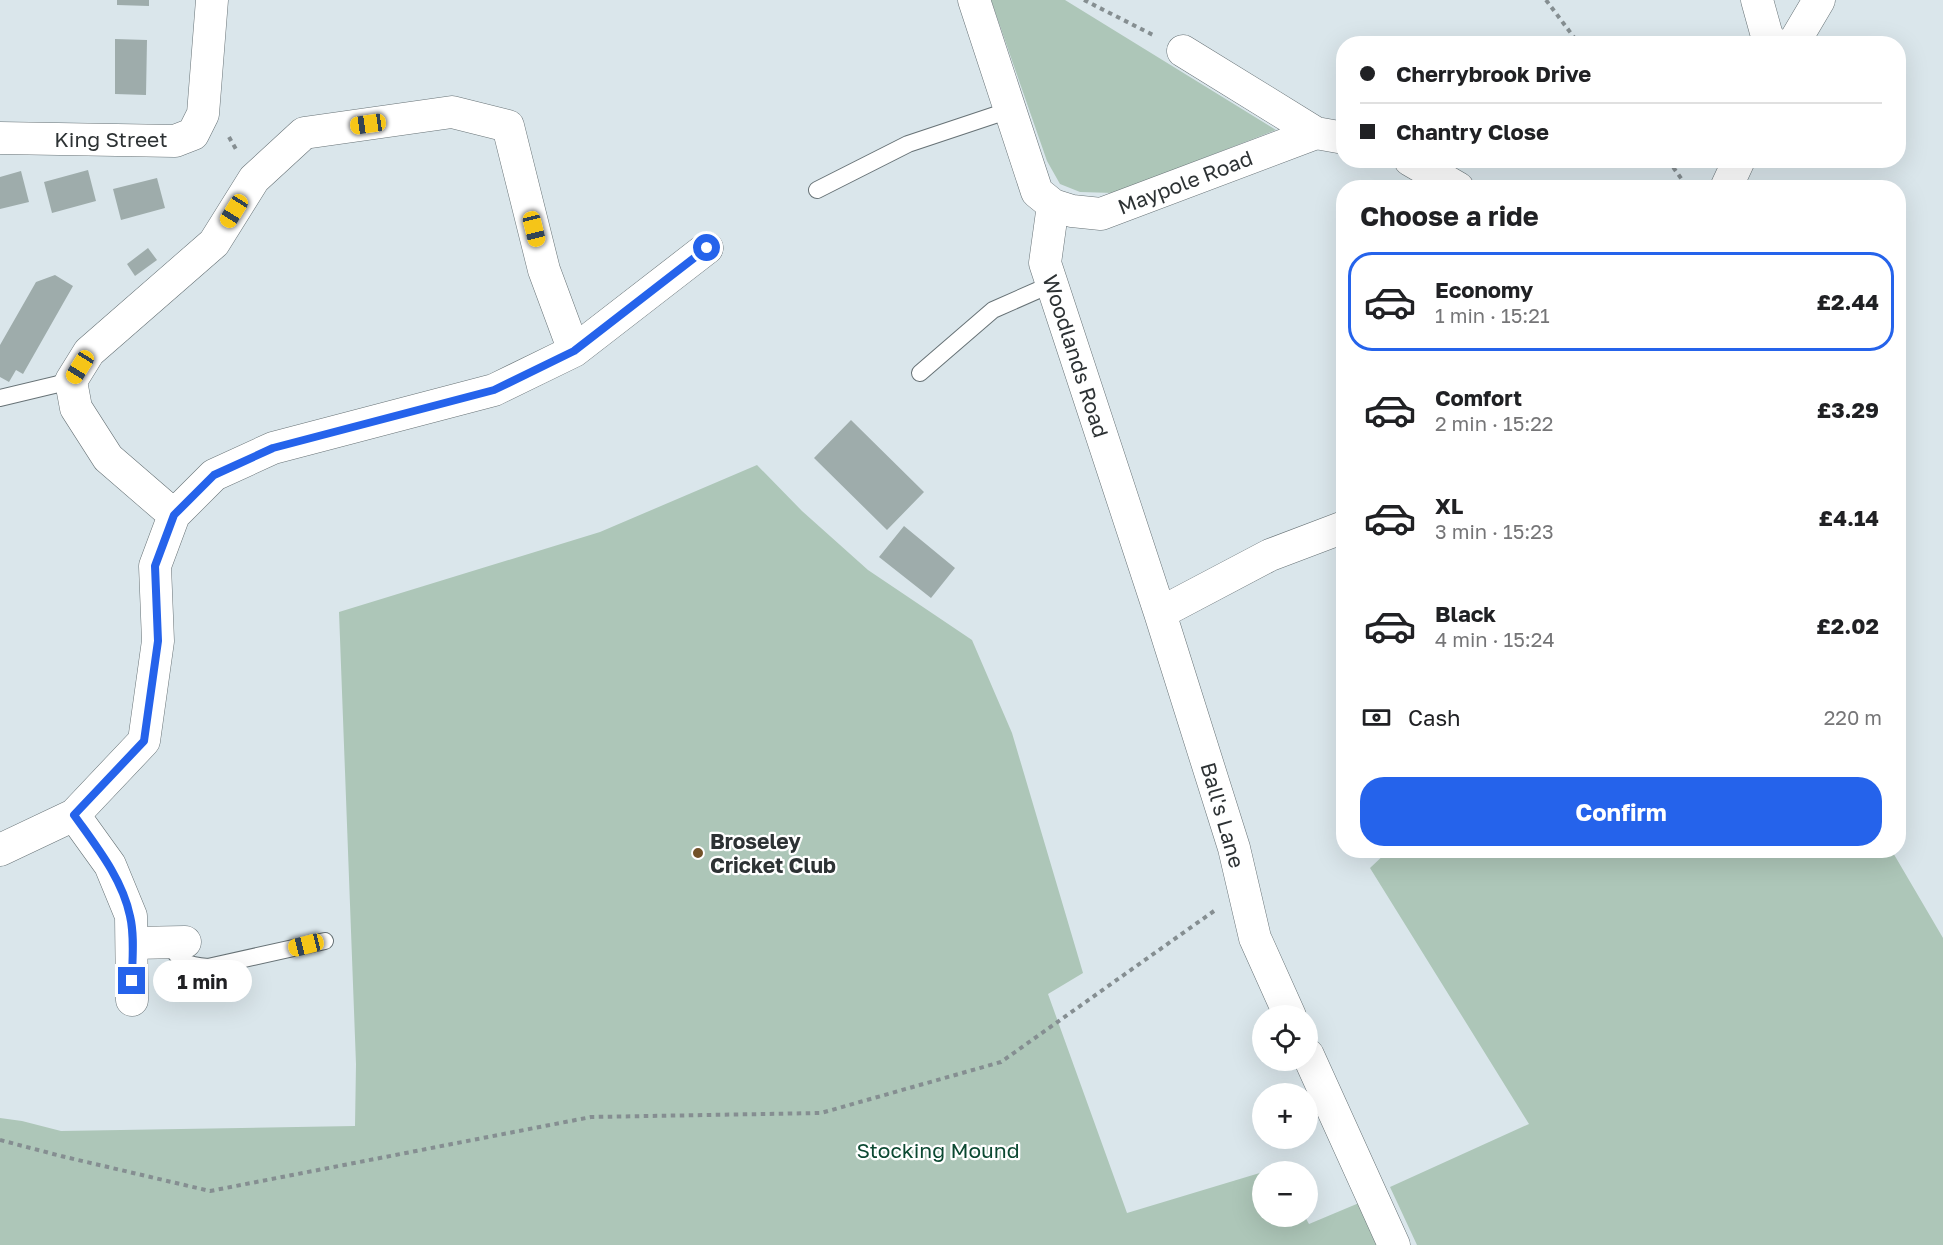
<!DOCTYPE html>
<html lang="en">
<head>
<meta charset="utf-8">
<style>
  body { margin:0; font-family:"Golos Text",sans-serif; background:#f6f6f6; color:#202124; height:100vh; display:flex; flex-direction:column; font-size:22px; white-space:nowrap }
  * { box-sizing:border-box; margin:0 }
  p { font-size:20px; color:#757577 }
  .icon { flex:none; width:33px; height:33px; fill:none; stroke:currentColor; stroke-width:2; stroke-linecap:round; stroke-linejoin:round }
  .map { position:relative; flex:1; overflow:hidden }
  .drawer { position:absolute; left:1336px; top:180px; width:570px; height:678px; display:flex; flex-direction:column; background:#fff; border-radius:24px; box-shadow:0 6px 24px #0002 }
  .drawer>* { flex:none }
  .top-card { position:absolute; left:1336px; top:36px; width:570px; height:132px; border-radius:24px; box-shadow:0 6px 24px #0002; display:grid; align-content:center; height:132px; padding:0 24px; background:#fff }
  .fabs { position:absolute; left:1252px; top:1005px; display:grid; gap:12px }
  .fabs a { display:grid; place-items:center; width:66px; height:66px; border-radius:50%; background:#fff; box-shadow:0 6px 24px #0002; font-size:30px }
  .end { position:absolute; width:27px; height:27px; margin:-14px; border:8px solid #2563eb; background:#fff; box-shadow:0 0 0 3px #fff }
  .from { border-radius:50% }
  .bubble { position:absolute; height:42px; border-radius:21px; background:#fff; box-shadow:0 6px 24px #0002; font-size:20px; font-weight:700; line-height:42px; text-align:center }
  .car { position:absolute; width:18px; height:36px; margin:-18px -9px; border-radius:8px; box-shadow:0 0 4px 2px #0007; background:linear-gradient(#f5c518 24%,#345 0 40%,#f5c518 0 76%,#345 0 86%,#f5c518 0) }
  .top-card b { display:flex; align-items:center; gap:21px; height:57px; font-size:22px }
  .top-card b+b { border-top:2px solid #e0e0e0 }
  .top-card i { width:15px; height:15px; background:#202124 }
  ul { padding:0; list-style:none }
  li { display:flex; align-items:center; gap:18px; height:99px; margin:0 12px 9px; padding:0 12px; border:3px solid transparent; border-radius:24px }
  li div { flex:1 }
  li b { display:block; font-size:22px }
  li em { font-style:normal; font-weight:700 }
  li.active { border-color:#2563eb }
  li>.icon { width:54px; height:54px; stroke-width:1.5 }
  h2 { padding:0 24px; font-size:27px; line-height:72px }
  .pay { display:flex; align-items:center; gap:15px; height:66px; padding:0 24px; font-size:22px }
  .pay p { margin-inline-start:auto }
  .button { display:flex; gap:12px; margin-top:auto; padding:12px 24px }
  .button a { flex:1; height:69px; border-radius:24px; background:#2563eb; color:#fff; font-size:24px; font-weight:700; line-height:69px; text-align:center }
  .map>svg:first-child { display:block }
</style>
</head>
<body>
<div class="map">
<svg width="1943" height="1245" viewBox="0 0 1943 1245">
  <rect width="100%" height="100%" fill="#dae6eb"/>
  <path fill="#adc6b8" d="M991,0h74l211,130 -162,63 -34,-1 -20,-8 -13,-23z
    M757,465l45,46 66,59 104,70 40,93 71,240 -35,21 79,219 136,-41v44l42,1 4,7 50,-21 18,42h-1377v-127l22,3 39,10 294,-5 1,-62 -17,-452 261,-80z
    M1388,851h504l51,87v307h-526l-27,-58 139,-63 -159,-256z"/>
  <path fill="#9eacab" d="M117,0h32v6l-32,-1z
    M115,39l32,1 -1,55 -31,-1z
    M88,170l8,31 -44,12 -8,-31z
    M21,171l8,31 -29,7v-32z
    M157,178l8,30 -44,12 -8,-31z
    M148,248l9,12 -22,16 -8,-12z
    M55,275l18,11 -50,88 -7,-4 -7,12 -9,-5v-32l36,-63z
    M851,420l73,72 -37,38 -73,-72z
    M904,526l51,42 -24,30 -52,-41z"/>
  <g fill="none" stroke-linecap="round" stroke-linejoin="round">
    <g stroke="#677276" stroke-width="18">
      <path id="lane" d="M817,190l91,-46 102,-34
        M920,373l73,-63 59,-26
        M0,398l71,-17
        M168,942c13,21 16,23 40,25l117,-26"/>
    </g>
    <g stroke="#677276" stroke-width="33">
      <path id="street" d="M974,0l63,192 16,13 -8,58 115,350 74,235 21,90 35,78
        M1757,0l10,36 7,8
        M1793,44l26,-44
        M1183,51l133,82
        M0,138l175,3 18,-7 10,-20 9,-114
        M1410,160l48,28
        M1726,188l13,-28
        M1053,205l19,6 29,3 215,-81 28,5
        M174,515l-66,-57 -32,-50 -5,-27 18,-29 125,-109 40,-64 50,-46 148,-21 56,14 36,144 30,81
        M1160,613l110,-58 74,-28
        M74,815l36,50 21,51 1,84
        M0,850l74,-35 70,-74 14,-100 -3,-75 19,-51 40,-40 59,-27 221,-58 80,-39 133,-103
        M132,943l53,-1
        M1308,1055l86,190"/>
    </g>
    <path stroke="#858e91" stroke-width="4" stroke-dasharray="4.5 4.5" stroke-linecap="butt" d="M1084,0l71,36
      M1546,0l33,44
      M229,137l8,14
      M1668,160l20,28
      M0,1140l61,16 149,35 381,-74 230,-4 180,-51 213,-151"/>
    <use href="#lane" stroke="#fff" stroke-width="16"/>
    <use href="#street" stroke="#fff" stroke-width="32"/>
  </g>
  <g fill="none" stroke-linecap="round" stroke-linejoin="round">
    <path stroke="#2563eb" stroke-width="8" d="M132,981c0,-21 3,-44 -2,-65 -8,-38 -34,-70 -56,-101l70,-74 14,-100 -3,-75 19,-51 40,-40 59,-27 221,-58 80,-39 133,-103"/>
  </g>
  <circle fill="#725128" stroke="#fff" stroke-width="2" cx="698" cy="853" r="6"/>
  <g text-anchor="middle" dominant-baseline="central" stroke-width="4.5" stroke-linejoin="round" paint-order="stroke">
    <g font-size="21" fill="#2d3234" stroke="#fff">
      <text x="111" y="139">King Street</text>
      <text transform="translate(1185 182) rotate(-21)">Maypole Road</text>
      <text transform="translate(1076 356) rotate(72)">Woodlands Road</text>
      <text transform="translate(1223 815) rotate(74)">Ball's Lane</text>
    </g>
    <g font-size="21" font-weight="bold" fill="#2d3234" stroke="#fff" text-anchor="start">
      <text x="710" y="841">Broseley<tspan x="710" dy="24">Cricket Club</tspan></text>
    </g>
    <g font-size="21" fill="#0c4932" stroke="#fff">
      <text x="938" y="1150">Stocking Mound</text>
    </g>
  </g>
</svg>
<div class="fabs">
<a><svg class="icon" aria-label="locate" viewBox="0 0 24 24"><circle cx="12" cy="12" r="6"/><path d="M12 2v4M12 18v4M2 12h4M18 12h4"/></svg></a>
<a>+</a>
<a>−</a>
</div>
<i class="end from" style="left:707px;top:248px"></i>
<i class="end" style="left:132px;top:981px"></i>
<div class="bubble" style="left:153px;top:960px;width:99px">1 min</div>
<i class="car" style="left:368px;top:124px;rotate:262deg"></i>
<i class="car" style="left:234px;top:211px;rotate:212deg"></i>
<i class="car" style="left:534px;top:229px;rotate:166deg"></i>
<i class="car" style="left:80px;top:367px;rotate:212deg"></i>
<i class="car" style="left:306px;top:945px;rotate:256deg"></i>
<div class="top-card">
<b><i class="from"></i>Cherrybrook Drive</b>
<b><i></i>Chantry Close</b>
</div>
<section class="drawer">
<h2>Choose a ride</h2>
<ul>
<li class="active"><svg class="icon" aria-label="car" viewBox="0 0 24 24"><path d="M5 17H2v-5l4-1 3-4h7l3 4 3 1v5h-3M9 17h6M6 11h13"/><circle cx="7" cy="17" r="2"/><circle cx="17" cy="17" r="2"/></svg><div><b>Economy</b><p>1 min · 15:21</p></div><em>£2.44</em></li>
<li><svg class="icon" aria-label="car" viewBox="0 0 24 24"><path d="M5 17H2v-5l4-1 3-4h7l3 4 3 1v5h-3M9 17h6M6 11h13"/><circle cx="7" cy="17" r="2"/><circle cx="17" cy="17" r="2"/></svg><div><b>Comfort</b><p>2 min · 15:22</p></div><em>£3.29</em></li>
<li><svg class="icon" aria-label="car" viewBox="0 0 24 24"><path d="M5 17H2v-5l4-1 3-4h7l3 4 3 1v5h-3M9 17h6M6 11h13"/><circle cx="7" cy="17" r="2"/><circle cx="17" cy="17" r="2"/></svg><div><b>XL</b><p>3 min · 15:23</p></div><em>£4.14</em></li>
<li><svg class="icon" aria-label="car" viewBox="0 0 24 24"><path d="M5 17H2v-5l4-1 3-4h7l3 4 3 1v5h-3M9 17h6M6 11h13"/><circle cx="7" cy="17" r="2"/><circle cx="17" cy="17" r="2"/></svg><div><b>Black</b><p>4 min · 15:24</p></div><em>£2.02</em></li>
</ul>
<div class="pay"><svg class="icon" aria-label="cash" viewBox="0 0 24 24"><path d="M3 7h18v10H3z"/><circle cx="12" cy="12" r="2"/></svg>Cash<p>220 m</p></div>
<div class="button"><a>Confirm</a></div>
</section>
</div>
</body>
</html>
